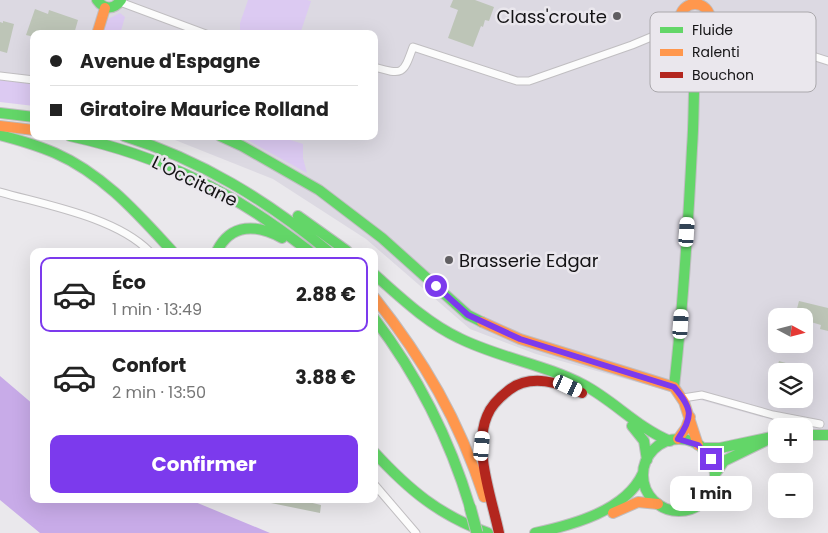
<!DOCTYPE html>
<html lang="fr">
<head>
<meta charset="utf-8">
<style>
  body { margin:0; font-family:Poppins,sans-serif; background:#f6f6f6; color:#222; height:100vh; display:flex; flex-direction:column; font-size:19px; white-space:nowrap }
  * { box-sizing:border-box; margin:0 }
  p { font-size:16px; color:#767676 }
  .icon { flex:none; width:28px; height:28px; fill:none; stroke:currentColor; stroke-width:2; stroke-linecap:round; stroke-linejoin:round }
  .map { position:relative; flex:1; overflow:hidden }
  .side { position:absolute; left:30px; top:248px; width:348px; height:255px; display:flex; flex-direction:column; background:#fff; border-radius:10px; box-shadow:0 5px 20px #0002 }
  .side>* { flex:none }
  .banner { position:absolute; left:30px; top:30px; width:348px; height:110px; border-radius:10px; box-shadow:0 5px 20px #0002; display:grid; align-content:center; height:110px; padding:0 20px; background:#fff }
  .needle { width:32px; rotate:97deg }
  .buttons { position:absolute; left:768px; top:308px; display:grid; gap:10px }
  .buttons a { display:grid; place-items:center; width:45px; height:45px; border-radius:10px; background:#fff; box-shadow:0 5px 20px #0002; font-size:25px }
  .end { position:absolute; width:22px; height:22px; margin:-11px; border:6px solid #7c3aed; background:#fff; box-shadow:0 0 0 2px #fff }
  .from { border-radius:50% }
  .bubble { position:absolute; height:35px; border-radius:10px; background:#fff; box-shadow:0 5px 20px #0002; font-size:16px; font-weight:700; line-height:35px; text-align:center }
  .car { position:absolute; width:15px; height:30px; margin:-15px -8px; border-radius:6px; box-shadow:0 0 4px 1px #0007; background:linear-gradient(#fff 24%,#345 0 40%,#fff 0 76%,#345 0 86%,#fff 0) }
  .banner b { display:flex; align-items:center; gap:18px; height:48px; font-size:19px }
  .banner b+b { border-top:1px solid #e0e0e0 }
  .banner i { width:12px; height:12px; background:#222 }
  ul { padding:9px 0 0; list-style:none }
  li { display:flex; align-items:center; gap:15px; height:75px; margin:0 10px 8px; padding:0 10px; border:2px solid transparent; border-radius:10px }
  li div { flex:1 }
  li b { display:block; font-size:19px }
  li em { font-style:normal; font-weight:700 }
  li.current { border-color:#7c3aed }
  li>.icon { width:45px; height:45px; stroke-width:1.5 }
  .primary-button { display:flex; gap:10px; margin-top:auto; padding:10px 20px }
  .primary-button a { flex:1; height:58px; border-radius:10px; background:#7c3aed; color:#fff; font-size:20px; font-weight:700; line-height:58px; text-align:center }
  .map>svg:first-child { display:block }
</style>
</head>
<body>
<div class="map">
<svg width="828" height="533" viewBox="0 0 828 533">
  <rect width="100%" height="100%" fill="#eae8ec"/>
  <path fill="#dcd9e2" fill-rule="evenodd" d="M0,0h828v437l-24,-8v-3h-10l-258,-72 -66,-25 -104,-90 -93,-60 -108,-43h209v-102h-340v63l-34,-5zM776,316h28v28h-28zM776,371h28v28h-28z"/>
  <path fill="#dccaf2" d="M248,0h59l4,1 -11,33h-53l-7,-4v-7z
    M120,13l5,4 -5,17h-18l4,-14z
    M0,76l34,4v26l-34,-4z
    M240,136h38l25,8v14l4,15z"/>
  <path fill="#c8abe8" d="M0,376l34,29v94h154l82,34h-230l-40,-33z"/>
  <path fill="#bdc5b7" d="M453,0h22l19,7 -5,14 -4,-1 -2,7 -2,-1 -8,21 -25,-9 10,-28 -8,-3z
    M35,9l13,5 1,-4 29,10 -4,14h-40v3l-8,-2z
    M3,21l11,3 -7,29 -7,-2v-29l3,1z
    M799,301l29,7v23l-8,-2 1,-4 -17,-5v-4h-9z
    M779,361l30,9 -1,1h-32z
    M266,499h30l25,6 -1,8 -54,-11z"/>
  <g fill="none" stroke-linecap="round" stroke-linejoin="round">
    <g stroke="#c0bec1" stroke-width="9">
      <path id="street" d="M120,2l86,32
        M695,4v-4
        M709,23l119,38
        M374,67c29,8 29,8 39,-20l104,34h12l103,-36 48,-20
        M0,76l34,4
        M0,192c46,13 115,25 149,59
        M683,398l19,-3 71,20 47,9
        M374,484l42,49"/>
    </g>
    <g stroke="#c0bec1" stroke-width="12">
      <path id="fast" d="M97,0c7,10 17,10 24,0
        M0,113l34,4
        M0,135c19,5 37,10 55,18 48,21 82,60 117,98
        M70,136c92,20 165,57 239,115
        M124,136c77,24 142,64 204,115
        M220,136l22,10 77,44 63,48 86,77 14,7
        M298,216l49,35
        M217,251c14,-28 40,-27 65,-13
        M374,274c26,23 53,49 85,64 40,20 85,26 125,47 30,16 54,43 86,56
        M374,318c44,58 75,119 96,189
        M674,387c9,-80 14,-159 18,-239 3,-38 0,-76 7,-114
        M632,426l12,15 3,19
        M804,435h24
        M643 475a36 36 0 1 1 72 0a36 36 0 1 1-72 0Z
        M702,448h18l56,-12
        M374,452c35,38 65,63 114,81
        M715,474l9,-13 41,-20
        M535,533c37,-8 91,-22 108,-60"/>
    </g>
    <g stroke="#c0bec1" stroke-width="12">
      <path id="slow" d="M680 19a15 15 0 1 1 30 0a15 15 0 1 1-30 0Z
        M97,34l8,-26
        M0,126l34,4
        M374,297c50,63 85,123 110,200
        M482,322l38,17 154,48 10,15 14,43
        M678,439l8,-11 4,-11
        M613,513l25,-11 20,2"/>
    </g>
    <g stroke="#c0bec1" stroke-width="12">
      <path id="jam" d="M499,533c-7,-34 -26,-84 -12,-117 4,-11 13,-19 22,-26 22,-17 51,-7 73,3"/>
    </g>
    <use href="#street" stroke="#fcfcfc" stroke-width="7"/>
    <use href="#fast" stroke="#63d668" stroke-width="10"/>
    <use href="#slow" stroke="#ff974d" stroke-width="10"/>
    <use href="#jam" stroke="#b3261e" stroke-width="10"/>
    <g stroke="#c0bec1" stroke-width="13" stroke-linecap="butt">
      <path id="fast-bridge" d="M470,507l7,26"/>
    </g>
    <use href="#fast-bridge" stroke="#63d668" stroke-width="11"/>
  </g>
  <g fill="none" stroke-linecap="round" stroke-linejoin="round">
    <path stroke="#7c3aed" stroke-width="6" d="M436,286l32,29 52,24 154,48c18,21 20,29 4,52l20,6 13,14"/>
  </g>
  <g fill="#605e61" stroke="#eae7ed" stroke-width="2">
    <circle cx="617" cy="16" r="5"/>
    <circle cx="449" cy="260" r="5"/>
  </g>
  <g text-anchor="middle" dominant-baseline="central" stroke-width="5" stroke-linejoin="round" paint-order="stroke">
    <g font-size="18" fill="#151416" stroke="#eae7ed" text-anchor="end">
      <text x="607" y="16">Class'croute</text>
      <text x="459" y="260" text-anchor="start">Brasserie Edgar</text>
    </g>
    <g font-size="18" fill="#151416" stroke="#eae7ed">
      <text transform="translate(195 181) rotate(26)">L'Occitane</text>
    </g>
  </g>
  <rect x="650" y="12" width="166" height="80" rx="8" fill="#eae7ed" stroke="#aaa8ac" stroke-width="1"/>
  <rect x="660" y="27" width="23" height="6" fill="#63d668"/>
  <rect x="660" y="49" width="23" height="7" fill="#ff974d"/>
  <rect x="660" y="72" width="23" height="6" fill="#b3261e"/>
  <g font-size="14" fill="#151416">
    <text x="692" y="35">Fluide</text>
    <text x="692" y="57">Ralenti</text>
    <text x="692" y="80">Bouchon</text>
  </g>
</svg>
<div class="buttons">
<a><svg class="needle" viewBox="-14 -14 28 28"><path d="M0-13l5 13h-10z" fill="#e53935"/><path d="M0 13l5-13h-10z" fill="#767676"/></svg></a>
<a><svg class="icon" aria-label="layers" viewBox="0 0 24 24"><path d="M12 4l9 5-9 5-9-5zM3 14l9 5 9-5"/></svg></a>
<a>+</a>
<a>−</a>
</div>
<i class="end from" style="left:436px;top:286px"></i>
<i class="end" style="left:711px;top:459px"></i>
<div class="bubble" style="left:670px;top:476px;width:82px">1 min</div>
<i class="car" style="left:687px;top:232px;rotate:4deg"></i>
<i class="car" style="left:681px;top:324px;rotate:4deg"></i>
<i class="car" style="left:568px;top:386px;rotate:115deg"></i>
<i class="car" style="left:482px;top:446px;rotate:5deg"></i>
<div class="banner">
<b><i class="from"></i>Avenue d'Espagne</b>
<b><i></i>Giratoire Maurice Rolland</b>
</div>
<section class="side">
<ul>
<li class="current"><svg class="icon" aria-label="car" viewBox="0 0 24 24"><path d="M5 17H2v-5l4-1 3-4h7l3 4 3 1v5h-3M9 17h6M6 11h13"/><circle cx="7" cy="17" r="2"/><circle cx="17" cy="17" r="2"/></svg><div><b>Éco</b><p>1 min · 13:49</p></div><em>2.88 €</em></li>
<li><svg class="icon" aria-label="car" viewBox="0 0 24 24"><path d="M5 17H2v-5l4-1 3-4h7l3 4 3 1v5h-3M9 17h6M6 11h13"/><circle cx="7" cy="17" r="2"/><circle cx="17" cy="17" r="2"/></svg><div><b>Confort</b><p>2 min · 13:50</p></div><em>3.88 €</em></li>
</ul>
<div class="primary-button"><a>Confirmer</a></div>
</section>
</div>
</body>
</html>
